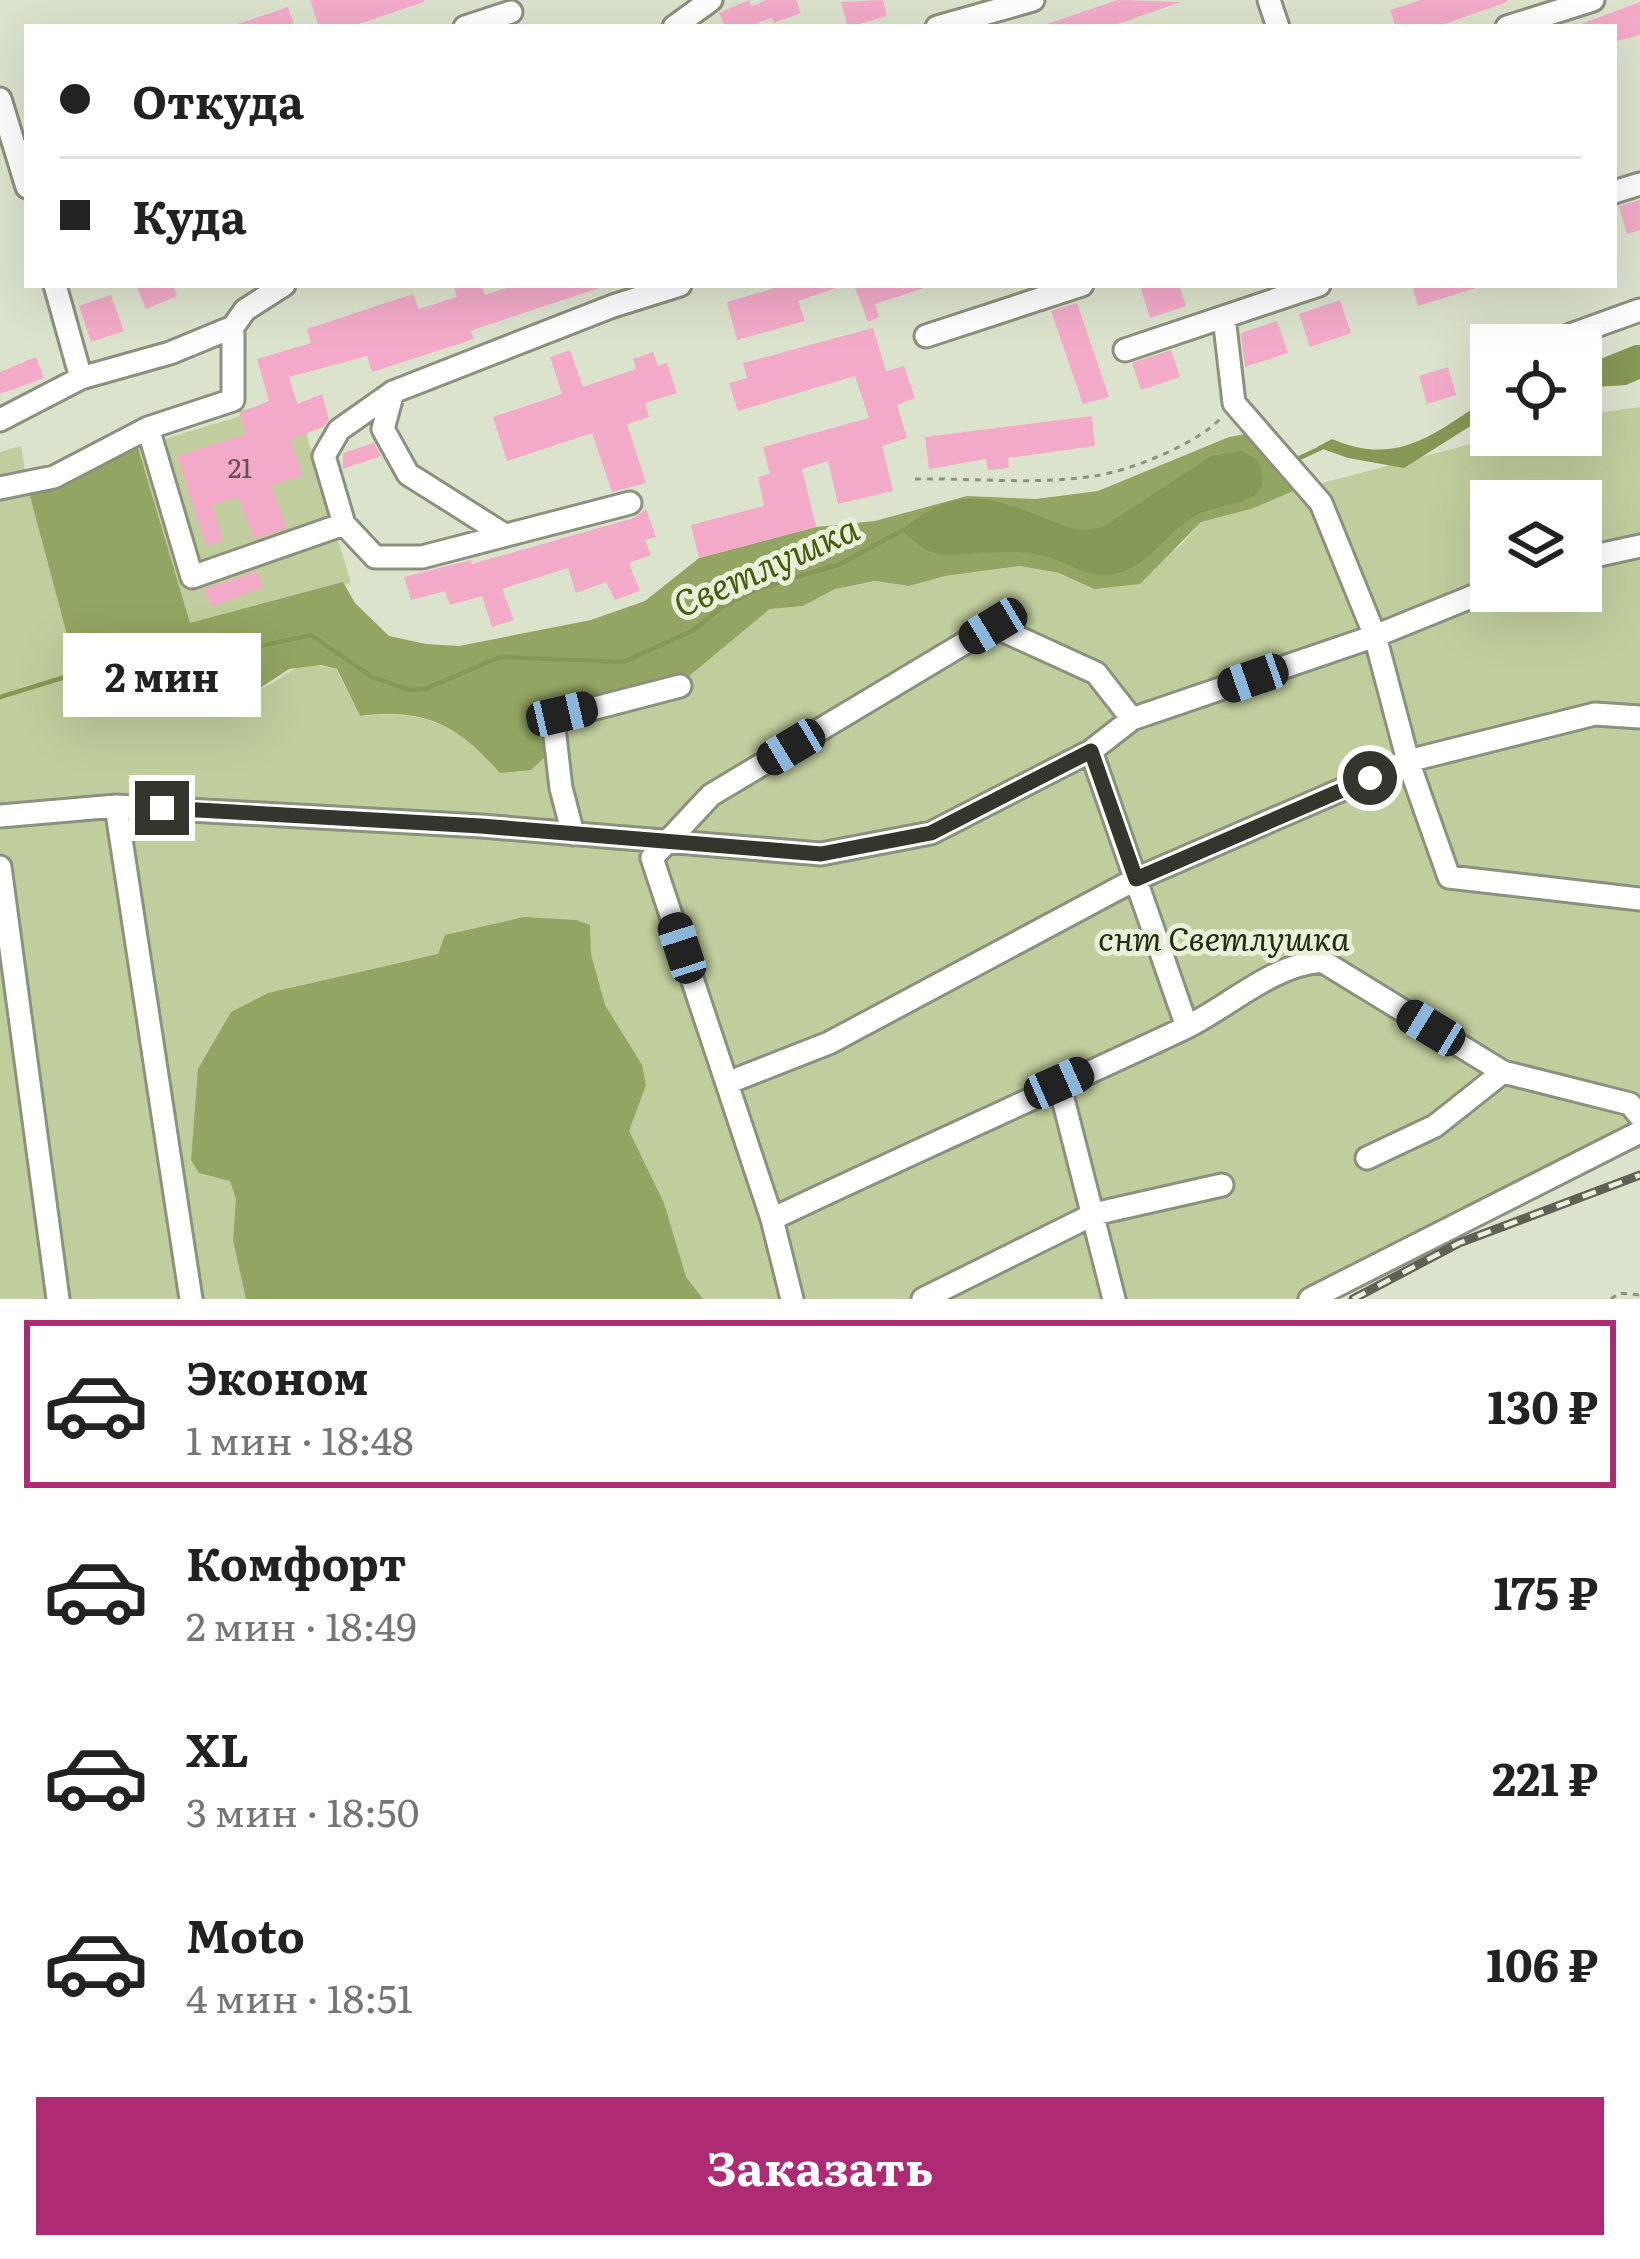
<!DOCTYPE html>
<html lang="ru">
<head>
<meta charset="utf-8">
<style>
  body { margin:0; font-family:Literata,serif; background:#f6f6f6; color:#222; height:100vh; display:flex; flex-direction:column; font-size:45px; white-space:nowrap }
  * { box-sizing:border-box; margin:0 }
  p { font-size:39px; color:#767676 }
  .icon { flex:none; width:66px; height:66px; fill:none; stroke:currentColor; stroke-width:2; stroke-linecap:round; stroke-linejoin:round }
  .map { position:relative; height:1299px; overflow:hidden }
  .drawer { display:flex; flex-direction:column; background:#fff; flex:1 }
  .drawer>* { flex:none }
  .top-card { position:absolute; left:24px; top:24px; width:1593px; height:264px; border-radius:0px; box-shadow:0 12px 48px #0002; display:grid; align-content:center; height:264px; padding:0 36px; background:#fff }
  .tools { position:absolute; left:1470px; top:324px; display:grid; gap:24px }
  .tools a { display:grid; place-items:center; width:132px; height:132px; border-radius:0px; background:#fff; box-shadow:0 12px 48px #0002; font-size:60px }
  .end { position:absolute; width:54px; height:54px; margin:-27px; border:15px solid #34362e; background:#fff; box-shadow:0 0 0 6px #fff }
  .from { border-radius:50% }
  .bubble { position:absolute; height:84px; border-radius:0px; background:#fff; box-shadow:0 12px 48px #0002; font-size:39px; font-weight:700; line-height:84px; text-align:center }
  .car { position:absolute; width:36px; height:72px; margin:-36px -18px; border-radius:15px; box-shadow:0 0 9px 3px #0007; background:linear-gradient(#222 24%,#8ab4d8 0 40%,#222 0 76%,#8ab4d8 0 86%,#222 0) }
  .top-card b { display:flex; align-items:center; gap:42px; height:114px; font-size:45px }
  .top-card b+b { border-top:3px solid #e0e0e0 }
  .top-card i { width:30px; height:30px; background:#222 }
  ul { padding:21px 0 0; list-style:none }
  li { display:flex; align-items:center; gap:36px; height:168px; margin:0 24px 18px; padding:0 12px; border:6px solid transparent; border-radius:0px }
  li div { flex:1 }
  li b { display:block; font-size:45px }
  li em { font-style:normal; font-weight:700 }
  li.on { border-color:#ae2a72 }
  li>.icon { width:108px; height:108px; stroke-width:1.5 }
  .primary-button { display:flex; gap:24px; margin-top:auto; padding:24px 36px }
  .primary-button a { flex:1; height:138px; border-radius:0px; background:#ae2a72; color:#fff; font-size:48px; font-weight:700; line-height:138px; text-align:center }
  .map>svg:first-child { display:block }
</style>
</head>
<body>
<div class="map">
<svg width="1640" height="1299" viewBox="0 0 1640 1299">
  <rect width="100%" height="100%" fill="#dce3cd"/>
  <path fill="#c0ce9d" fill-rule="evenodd" d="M295,396l56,187 -263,78c44,11 125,43 169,29 35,-12 31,-33 79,-21l24,47c66,-7 97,9 141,57l49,-65 25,-9 77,-11 36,-11 82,-68 33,-3 32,-17 40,-8 34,5 36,-10 75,-10 39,7 35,16 84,-41 23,-26 50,-13 45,-19 209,-55h76v-20l59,-8v742l-110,31 -207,119h-1323v-847l21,-6 6,35 213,-65 -1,-5zM1491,501h90v90h-90z"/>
  <path fill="#93a562" d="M1245,434l39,31 12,25 -45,19 -50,13 -61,62 -46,5 -35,-16 -39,-7 -75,10 -36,10 -34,-5 -40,8 -32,17 -33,3 -82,68 -36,11 -77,11 -25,9 -10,12 7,35 -16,15 -31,3c-43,-48 -74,-65 -140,-57l-23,-47 -16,-4 -32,4 -32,21 -171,16 -60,-225 112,-33 52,175 153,-41 12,21 34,33 37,8 33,2 132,-26 54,-19 54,-43 117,-31 59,-6 92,-25 69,3 62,-8 131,-54z
    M524,917l52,3 14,5 1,29 14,51 37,60 4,20 -17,46 35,72 22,74 17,22h-457l-13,-59 3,-41 -6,-18 -31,-8 -8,-13 7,-91 33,-57 37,-19 170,-39 7,-19z"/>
  <path fill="#869855" d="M1635,345h5v34l-14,6 -45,3v-21z
    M1491,396v17l-87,55 -56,-10 -31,-11 15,-8c66,29 105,-7 159,-43z
    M1242,451l16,9c5,12 8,23 -2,34 -11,12 -48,11 -68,26 -25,18 -42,48 -74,54 -24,5 -42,-9 -63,-16 -36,-13 -74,-1 -110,-4 -17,-1 -28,-14 -39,-24 50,-42 81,-37 140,-13 24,10 37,17 63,9l106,-70z"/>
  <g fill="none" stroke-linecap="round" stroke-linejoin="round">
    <path stroke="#869855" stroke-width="4.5" d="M1295,460l26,-12
      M0,697l104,-32h21l16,-8 18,6 15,18 21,-5 10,-15 10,-5 96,-21 61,42 37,13 16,-1 75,-32 123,5 69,-31 32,-25 34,-17 82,-25 63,-34"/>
  </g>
  <path fill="#f2aac8" d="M310,0h114v2l-74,25h-31z
    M749,0l3,6 15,-6h29l5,13 -27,10 -2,-5 -26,9h-21l-6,-14z
    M883,0l4,16 -39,11 -7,-25z
    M1118,0l63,2 -72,25h-71z
    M1421,0h86v2l-71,25h-40l-6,-17z
    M1640,2v33l-26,7v-15h-41z
    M288,7l7,20h-60v-2z
    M1640,200v30l-13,4 -8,-28z
    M136,285h37l4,11 -31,13z
    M453,285h28l4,10 30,-10 87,2 -132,44 4,8 -102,33 -5,-16 -78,21 8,27 25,-10 7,25 -6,8 -33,13 13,35 -32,11 16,42 -33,11 -16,-42 -26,8 11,35 -17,6 -29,-90 69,-22 -6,-21 29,-12 -12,-42 54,-16 -4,-14 106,-35 6,15 38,-12z
    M785,285l54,2 -41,14 7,20 -68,19 -10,-38z
    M854,285h73v2l-52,17 4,13 -11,5z
    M1140,285h39l7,21 -36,12z
    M1412,285h64v3l-58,18z
    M111,295l13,36 -33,11 -12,-36z
    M1340,300l11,33 -41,14 -11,-33z
    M1077,303l32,94 -26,7 -32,-93z
    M1277,321l11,32 -43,14 -4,-34z
    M873,328l13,43 18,-5 11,32 -18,7 10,33 -25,8 11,45 -55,13 -10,-43 -26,8 14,58 -117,31 -8,-33 73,-19 -6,-29 12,-3 -7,-27 106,-29 -14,-42 -117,35 -9,-28 18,-5 -4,-15z
    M570,350l13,37 53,-18 -3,-10 20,-7 5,14 9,-3 10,30 -32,10 4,14 -22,7 19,59 -34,9 -20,-59 -85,28 -14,-44 69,-23 -12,-37z
    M1171,350l9,27 -39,13 -9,-27z
    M36,357l8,21 -44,16v-22z
    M1448,367l8,28 -29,9 -8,-28z
    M1092,416l3,30 -87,12 1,10 -21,2 -2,-11 -57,10 -4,-32z
    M374,443l7,13 -38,13v-16z
    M646,509l10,28 -11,3 6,15 -22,8 11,28 -25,9 -9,-18 -30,11 -8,-25 -66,21 12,31 -22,7 -10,-31 -32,9 -5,-14 -34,9 -7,-23 67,-17 1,4 162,-46z
    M257,571l6,16 -51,20 -8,-18z"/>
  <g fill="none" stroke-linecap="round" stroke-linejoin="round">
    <g stroke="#8b917d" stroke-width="27">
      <path id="minor" d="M1269,0l9,27
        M465,27l46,-15
        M674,27l37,-27
        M937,27l96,-27
        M1507,27l86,-27
        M0,99l27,88
        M1614,192l26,-8
        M55,285l26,93
        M1224,317l10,86 87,100 54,133 33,125 41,116 191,22
        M926,336l156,-51
        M1543,345l97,-35
        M1125,350l194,-65
        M393,392l-10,37 25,45 95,60
        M0,420l81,-42 89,-25 63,-26 12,-17 39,-25
        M148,428l44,149 152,-53
        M0,488l54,-11 94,-49 85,-28v-73
        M630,503l-208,54h-47l-31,-33 -20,-68 15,-26 54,-38 220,-86 67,-21
        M1581,559l59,-13
        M1091,751l96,276
        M116,806l75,493
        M0,816l116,-10 365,20 340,28 110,-21 160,-82 41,-32 243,-83 116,-47
        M573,834l-12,-46 -8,-69 127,-33
        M0,867l58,432
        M727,1083l102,-40 307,-164 272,-118 187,-47 45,3
        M1059,1083l55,216
        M1367,1158l68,-32 68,-54
        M772,1219c137,-65 274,-126 411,-190 46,-22 88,-64 139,-68l181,111 127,32 10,12
        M792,1299l-20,-80 -120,-361 59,-63 282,-169 103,47 36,46
        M923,1299l171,-85 128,-29
        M1310,1299l330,-167"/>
    </g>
    <path stroke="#8d9182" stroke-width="3" stroke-dasharray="6 6" stroke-linecap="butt" d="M915,479c58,-1 121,6 179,-3 36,-5 103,-32 127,-58
      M1611,1299l8,-6 21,2"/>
    <use href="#minor" stroke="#fff" stroke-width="21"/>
    <g stroke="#5e6156" stroke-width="9">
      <path id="rail" d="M1353,1299l106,-56 181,-68"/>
    </g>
    <use href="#rail" stroke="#e9f0da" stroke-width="4.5" stroke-dasharray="14" stroke-linecap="butt"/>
  </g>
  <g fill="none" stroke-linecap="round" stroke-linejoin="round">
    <path stroke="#34362e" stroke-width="15" d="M162,808l319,18 340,28 110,-21 160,-82 45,128 234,-101"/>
  </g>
  <g text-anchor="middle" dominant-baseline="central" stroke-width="10" stroke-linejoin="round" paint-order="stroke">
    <g font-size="27" fill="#645354">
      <text x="240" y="466">21</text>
    </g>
    <g font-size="33" font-style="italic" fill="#252d0f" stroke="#e9f0da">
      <text x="1224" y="936">снт Светлушка</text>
    </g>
    <g font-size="36" font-style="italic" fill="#4b5b0e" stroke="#e9f0da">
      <text transform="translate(765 564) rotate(-24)">Светлушка</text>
    </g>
  </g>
</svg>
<div class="tools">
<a><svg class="icon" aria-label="locate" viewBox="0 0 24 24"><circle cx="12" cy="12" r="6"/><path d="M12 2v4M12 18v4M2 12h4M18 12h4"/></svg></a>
<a><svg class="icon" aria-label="layers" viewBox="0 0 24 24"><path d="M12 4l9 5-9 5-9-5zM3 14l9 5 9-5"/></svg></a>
</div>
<i class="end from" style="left:1370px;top:778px"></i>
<i class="end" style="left:162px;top:808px"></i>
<div class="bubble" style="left:63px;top:633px;width:198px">2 мин</div>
<i class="car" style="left:993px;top:626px;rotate:239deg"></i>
<i class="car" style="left:1253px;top:678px;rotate:251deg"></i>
<i class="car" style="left:562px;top:714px;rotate:77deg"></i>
<i class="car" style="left:791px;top:747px;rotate:239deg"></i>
<i class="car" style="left:682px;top:948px;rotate:342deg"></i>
<i class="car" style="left:1431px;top:1028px;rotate:301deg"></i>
<i class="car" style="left:1059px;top:1083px;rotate:66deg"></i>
<div class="top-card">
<b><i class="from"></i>Откуда</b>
<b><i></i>Куда</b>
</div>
</div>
<section class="drawer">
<ul>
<li class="on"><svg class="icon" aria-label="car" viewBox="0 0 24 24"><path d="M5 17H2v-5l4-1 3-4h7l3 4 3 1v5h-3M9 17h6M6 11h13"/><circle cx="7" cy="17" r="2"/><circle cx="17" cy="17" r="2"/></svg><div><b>Эконом</b><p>1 мин · 18:48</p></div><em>130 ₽</em></li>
<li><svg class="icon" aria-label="car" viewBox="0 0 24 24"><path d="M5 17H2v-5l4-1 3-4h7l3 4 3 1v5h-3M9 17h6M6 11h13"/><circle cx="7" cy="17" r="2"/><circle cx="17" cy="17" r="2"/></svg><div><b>Комфорт</b><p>2 мин · 18:49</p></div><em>175 ₽</em></li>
<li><svg class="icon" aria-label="car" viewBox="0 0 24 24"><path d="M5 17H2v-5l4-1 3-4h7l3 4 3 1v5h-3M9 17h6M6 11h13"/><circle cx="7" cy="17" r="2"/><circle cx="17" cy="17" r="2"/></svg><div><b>XL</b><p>3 мин · 18:50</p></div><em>221 ₽</em></li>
<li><svg class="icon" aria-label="car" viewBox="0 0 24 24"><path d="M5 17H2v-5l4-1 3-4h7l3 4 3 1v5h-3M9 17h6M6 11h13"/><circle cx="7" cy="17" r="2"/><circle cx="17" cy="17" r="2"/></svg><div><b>Moto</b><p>4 мин · 18:51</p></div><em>106 ₽</em></li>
</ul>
<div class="primary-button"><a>Заказать</a></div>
</section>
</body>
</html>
